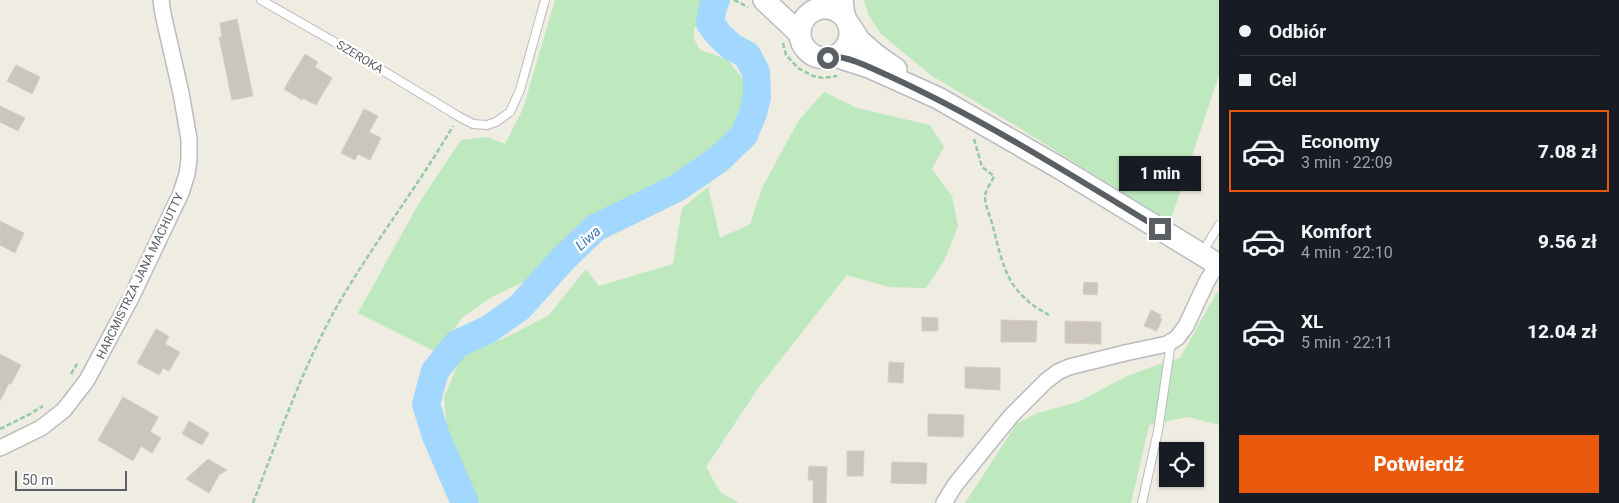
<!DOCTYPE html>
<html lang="pl">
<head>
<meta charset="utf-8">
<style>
  body { margin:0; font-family:Roboto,sans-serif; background:#242831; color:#f1f3f6; height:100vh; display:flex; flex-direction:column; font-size:19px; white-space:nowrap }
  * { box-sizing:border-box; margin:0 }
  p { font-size:16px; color:#9ea1a6 }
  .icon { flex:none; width:28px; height:28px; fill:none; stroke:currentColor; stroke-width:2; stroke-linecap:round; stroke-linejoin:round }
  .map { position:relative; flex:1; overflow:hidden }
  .sheet { display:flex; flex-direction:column; background:#171b24; width:400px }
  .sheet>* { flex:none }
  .hud { display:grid; align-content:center; height:110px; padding:0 20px; background:#171b24 }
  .controls { position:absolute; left:1159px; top:442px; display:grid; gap:10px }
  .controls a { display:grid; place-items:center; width:45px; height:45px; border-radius:0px; background:#171b24; box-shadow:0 1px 4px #0004; font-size:25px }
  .scale { position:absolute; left:15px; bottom:12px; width:112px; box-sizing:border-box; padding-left:5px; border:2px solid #5b5f64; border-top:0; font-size:14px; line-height:18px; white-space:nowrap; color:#5b5f64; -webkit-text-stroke:4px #fff; paint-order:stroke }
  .end { position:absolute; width:22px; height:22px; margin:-11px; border:6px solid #5b5f64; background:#fff; box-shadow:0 0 0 2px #fff }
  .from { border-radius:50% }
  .bubble { position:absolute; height:35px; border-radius:0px; background:#171b24; box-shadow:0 1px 4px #0004; font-size:16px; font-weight:800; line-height:35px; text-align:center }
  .hud b { display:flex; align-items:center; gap:18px; height:48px; font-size:19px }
  .hud b+b { border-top:1px solid #363941 }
  .hud i { width:12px; height:12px; background:#f1f3f6 }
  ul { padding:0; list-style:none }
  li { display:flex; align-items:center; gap:15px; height:82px; margin:0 10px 8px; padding:0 10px; border:2px solid transparent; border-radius:0px }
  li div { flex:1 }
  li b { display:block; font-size:19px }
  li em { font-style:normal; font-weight:800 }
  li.on { border-color:#ea580c }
  li>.icon { width:45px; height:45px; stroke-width:1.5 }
  .primary-button { display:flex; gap:10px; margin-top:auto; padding:10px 20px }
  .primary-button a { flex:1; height:58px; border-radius:0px; background:#ea580c; color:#fff; font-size:20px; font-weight:800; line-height:58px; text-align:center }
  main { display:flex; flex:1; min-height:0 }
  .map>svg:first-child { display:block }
</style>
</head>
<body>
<main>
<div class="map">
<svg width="1219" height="503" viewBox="0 0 1219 503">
  <rect width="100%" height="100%" fill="#efece2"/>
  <path fill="#bee8bd" d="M555,0h156l-7,19v9l-10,-1v12l6,11 27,9 20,25 -7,44 -36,35 -85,48 -26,8 -27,23 -41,39 -33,16 -29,20 -27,35 -78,-39 61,-110 42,-63 26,-3 18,7 18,-35z
    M864,0h355v75l-49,147 -167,-104 -71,-42 -51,-42 -13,-20z
    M824,92l33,16 73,17 14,22 -12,22 20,27 6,30 -14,35 -18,27 -37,-1 -42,-12 -88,112 -53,80 14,25 19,11h-262l-30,-75 -3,-31 15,-35 13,-11 37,-15 40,-21 37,-46 13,17 74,-22 9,-56 26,-21 12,51 30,-14 12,-36 37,-68z
    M1217,292l2,1v132l-31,-8 -39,8 -18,78h-166l52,-80 21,-10 40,-11 47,-25 32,-12 23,-7z"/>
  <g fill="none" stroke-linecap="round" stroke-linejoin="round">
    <path stroke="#a2d8ff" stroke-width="28" d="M465,503l-29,-67 -10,-32 9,-33 22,-27 32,-15 31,-22 42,-47 33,-32 82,-40 42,-29 25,-24 9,-22 4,-16 -1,-25 -9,-17 -15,-8 -13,-12 -9,-12 3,-16 3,-7"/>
  </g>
  <path fill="#cac6bf" stroke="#d4cdc0" d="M237,19l16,77 -21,4 -13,-63h3l-2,-14z
    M305,54l13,8 -3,5 17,11 -16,27 -13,-7 -1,2 -18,-11z
    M16,65l24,12 -8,17 -25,-13z
    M0,106l25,12 -7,13 -18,-9z
    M364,109l14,7 -9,16 12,6 -11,22 -12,-6 -3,6 -14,-7z
    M0,221l24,12 -9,20 -15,-8z
    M1084,282l14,1 -1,12 -14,-1z
    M1151,310l10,5 -1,3 2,1 -5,12 -13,-5z
    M922,317l16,1v13h-16z
    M1001,320l36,1 -1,21h-35z
    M1065,321l36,1v22l-36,-1z
    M156,329l13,7 -4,8 15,8 -11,19 -6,-3 -4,7 -22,-12z
    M0,354l21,11 -10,19 -2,-1 -9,18z
    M889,362l15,1 -1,20 -15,-1z
    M965,367l35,1v22l-35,-2z
    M123,397l35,20 -8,15 11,6 -9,15 -11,-7 -8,15 -35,-21z
    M928,414l36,1 -1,22 -35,-1z
    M189,421l20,12 -7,12 -20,-11z
    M847,451h17l-1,25h-16z
    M208,459l19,11 -8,5 -10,18 -23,-14z
    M892,462l35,1 -1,21 -35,-1z
    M809,466l18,1 -1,36h-13v-23h-5z"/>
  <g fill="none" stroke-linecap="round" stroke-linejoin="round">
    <g stroke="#b8bbc0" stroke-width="10">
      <path id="service" d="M261,0l91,52 106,64 15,8 14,1 9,-3 14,-10 10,-22 25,-90
        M1202,253l17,-28
        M1142,503l16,-72 12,-82 -3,-5"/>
    </g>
    <g stroke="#b8bbc0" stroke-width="18">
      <path id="minor" d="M845,0l3,23
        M819,8l4,-8
        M0,448l41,-20 23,-18 23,-30 44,-82 50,-105 6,-19 2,-14v-21l-8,-46 -18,-79 -2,-14
        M944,503l11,-18 56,-69 35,-35 12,-9 11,-5 56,-14 42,-9 10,-6 9,-12 20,-43 11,-19"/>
    </g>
    <g stroke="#b8bcc2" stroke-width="24">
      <path id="secondary" d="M764,0l36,34
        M800 33a25 25 0 1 1 50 0a25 25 0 1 1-50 0Z
        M848,23l11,17 17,15 20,14
        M835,56l34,11 69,31 120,69 161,98"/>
    </g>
    <path stroke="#95caa4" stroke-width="2.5" stroke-dasharray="5 2.5" stroke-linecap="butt" d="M734,0l14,7
      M783,43l3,12 12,13 15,8 10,2 14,-2
      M974,139l8,28 12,9c-2,6 -9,14 -9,21 0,9 6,21 8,30 11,43 15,66 56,88
      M71,374l6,-10
      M0,429l30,-15 13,-8
      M253,503c25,-65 49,-134 83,-195 36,-63 81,-120 117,-182"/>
    <use href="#service" stroke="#fff" stroke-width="8"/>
    <use href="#minor" stroke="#fff" stroke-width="15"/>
    <use href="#secondary" stroke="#fff" stroke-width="21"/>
  </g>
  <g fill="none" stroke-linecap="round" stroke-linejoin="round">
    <path stroke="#5b5f64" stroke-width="6" d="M828,58c16,-5 45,11 61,18 94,43 182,99 271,153"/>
  </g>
  <g text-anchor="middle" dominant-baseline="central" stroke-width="5" stroke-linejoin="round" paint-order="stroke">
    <g font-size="12" fill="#5b5f64" stroke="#fff">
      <text transform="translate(360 57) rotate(31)">SZEROKA</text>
      <text transform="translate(140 276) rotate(-64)">HARCMISTRZA JANA MACHUTTY</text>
    </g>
    <g font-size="14" font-style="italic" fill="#3978b8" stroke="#fff">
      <text transform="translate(588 238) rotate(-42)">Liwa</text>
    </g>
  </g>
</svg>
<div class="controls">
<a><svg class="icon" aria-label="locate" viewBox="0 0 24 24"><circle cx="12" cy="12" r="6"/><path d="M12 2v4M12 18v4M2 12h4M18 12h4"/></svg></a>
</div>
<div class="scale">50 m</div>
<i class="end from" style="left:828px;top:58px"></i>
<i class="end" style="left:1160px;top:229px"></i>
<div class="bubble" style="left:1119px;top:156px;width:82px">1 min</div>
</div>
<section class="sheet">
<div class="hud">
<b><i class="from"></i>Odbiór</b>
<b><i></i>Cel</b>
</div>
<ul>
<li class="on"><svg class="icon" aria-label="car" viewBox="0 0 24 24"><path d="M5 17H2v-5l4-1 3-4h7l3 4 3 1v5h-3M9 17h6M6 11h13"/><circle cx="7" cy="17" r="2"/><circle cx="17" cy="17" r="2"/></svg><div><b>Economy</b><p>3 min · 22:09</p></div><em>7.08 zł</em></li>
<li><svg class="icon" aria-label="car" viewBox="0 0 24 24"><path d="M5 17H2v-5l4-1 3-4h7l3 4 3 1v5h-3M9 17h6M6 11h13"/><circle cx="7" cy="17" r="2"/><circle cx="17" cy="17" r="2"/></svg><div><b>Komfort</b><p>4 min · 22:10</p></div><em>9.56 zł</em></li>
<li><svg class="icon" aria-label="car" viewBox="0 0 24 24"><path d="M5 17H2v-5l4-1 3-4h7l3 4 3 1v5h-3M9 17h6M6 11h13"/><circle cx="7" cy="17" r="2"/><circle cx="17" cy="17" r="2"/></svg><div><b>XL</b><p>5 min · 22:11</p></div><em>12.04 zł</em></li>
</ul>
<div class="primary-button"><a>Potwierdź</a></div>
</section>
</main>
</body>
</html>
